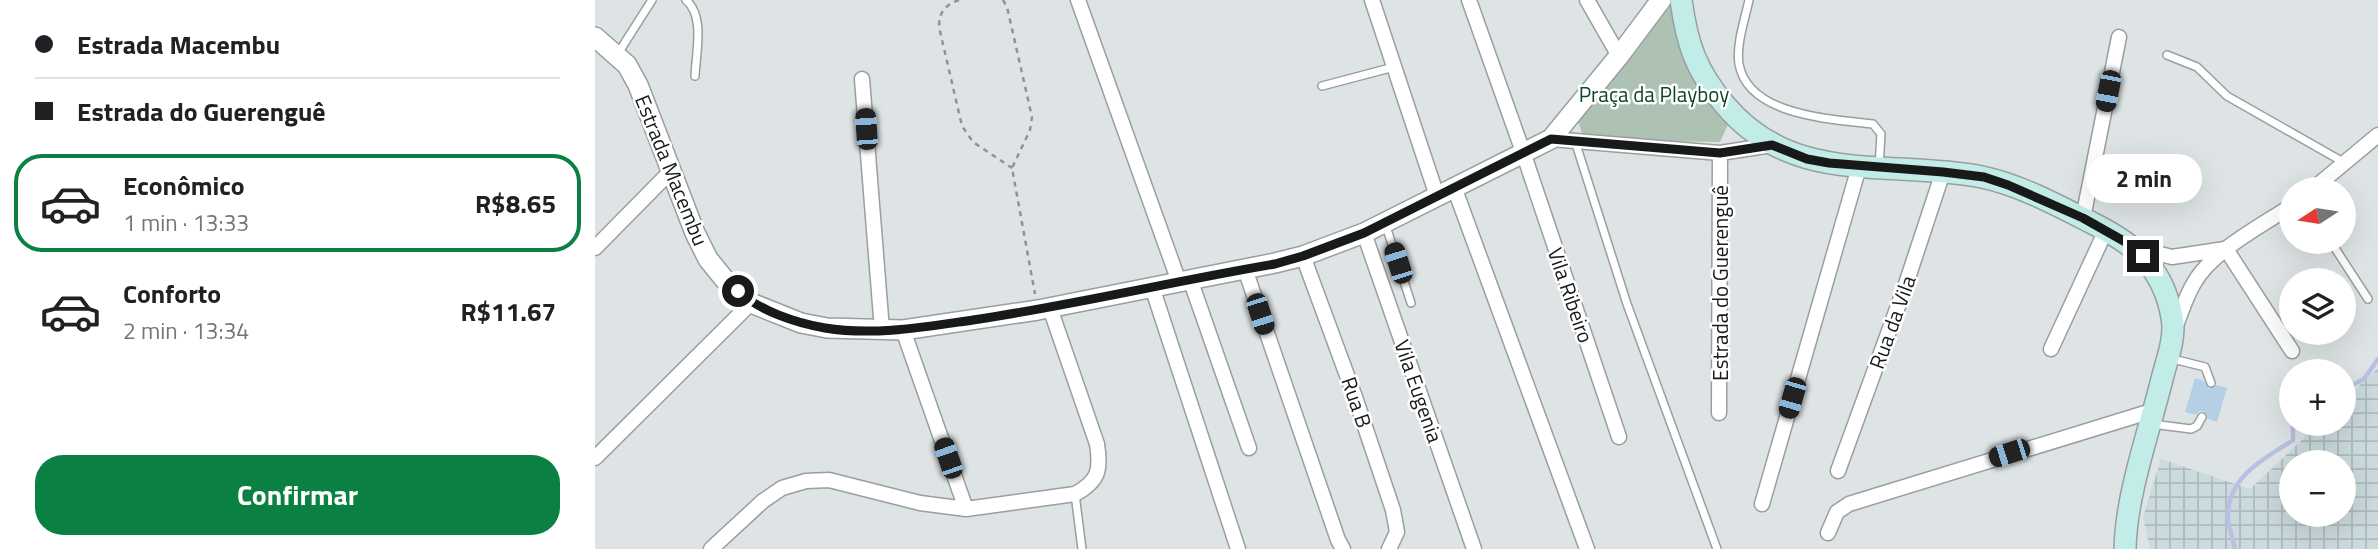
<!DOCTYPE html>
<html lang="pt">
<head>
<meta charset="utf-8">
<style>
  body { margin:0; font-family:"Titillium Web",sans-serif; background:#f2f2f2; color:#202124; height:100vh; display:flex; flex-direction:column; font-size:26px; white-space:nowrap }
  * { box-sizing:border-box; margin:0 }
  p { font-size:23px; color:#757577 }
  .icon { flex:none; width:38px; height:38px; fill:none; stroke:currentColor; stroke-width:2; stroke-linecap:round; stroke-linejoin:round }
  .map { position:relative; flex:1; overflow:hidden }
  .side { display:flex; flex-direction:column; background:#fff; width:595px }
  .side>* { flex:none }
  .hud { display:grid; align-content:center; height:154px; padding:0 35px; background:#fff }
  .needle { width:46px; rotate:258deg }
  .fabs { position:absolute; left:1684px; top:177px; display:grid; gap:14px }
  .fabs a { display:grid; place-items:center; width:77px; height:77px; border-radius:50%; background:#fff; box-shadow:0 7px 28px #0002; font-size:35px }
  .end { position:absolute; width:32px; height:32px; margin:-16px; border:9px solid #181a1a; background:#fff; box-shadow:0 0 0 4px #fff }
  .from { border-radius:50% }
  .bubble { position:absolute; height:49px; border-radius:24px; background:#fff; box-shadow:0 7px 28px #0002; font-size:23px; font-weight:700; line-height:49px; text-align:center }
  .car { position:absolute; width:21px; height:42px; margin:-21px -10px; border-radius:9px; box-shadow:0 0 5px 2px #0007; background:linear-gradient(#222 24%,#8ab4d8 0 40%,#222 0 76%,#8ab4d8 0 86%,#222 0) }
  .hud b { display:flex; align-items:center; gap:24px; height:66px; font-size:26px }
  .hud b+b { border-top:2px solid #e0e0e0 }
  .hud i { width:18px; height:18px; background:#202124 }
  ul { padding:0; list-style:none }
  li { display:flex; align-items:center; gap:21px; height:98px; margin:0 14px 10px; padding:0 21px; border:4px solid transparent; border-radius:28px }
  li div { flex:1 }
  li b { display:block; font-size:26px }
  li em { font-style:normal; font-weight:700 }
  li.on { border-color:#0b8043 }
  li>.icon { width:63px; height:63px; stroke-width:1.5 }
  .action { display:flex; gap:14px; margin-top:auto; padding:14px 35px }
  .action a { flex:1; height:80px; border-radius:28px; background:#0b8043; color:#fff; font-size:28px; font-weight:700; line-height:80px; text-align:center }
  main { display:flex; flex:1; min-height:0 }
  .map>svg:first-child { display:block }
</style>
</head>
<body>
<main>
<section class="side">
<div class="hud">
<b><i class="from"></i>Estrada Macembu</b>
<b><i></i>Estrada do Guerenguê</b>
</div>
<ul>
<li class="on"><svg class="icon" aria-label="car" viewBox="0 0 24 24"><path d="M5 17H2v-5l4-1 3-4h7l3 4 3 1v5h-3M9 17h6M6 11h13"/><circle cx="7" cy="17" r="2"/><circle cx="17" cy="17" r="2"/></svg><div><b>Econômico</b><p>1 min · 13:33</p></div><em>R$8.65</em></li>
<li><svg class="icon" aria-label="car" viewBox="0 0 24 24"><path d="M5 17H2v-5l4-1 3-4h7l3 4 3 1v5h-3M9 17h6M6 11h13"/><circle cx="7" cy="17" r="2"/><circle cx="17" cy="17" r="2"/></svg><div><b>Conforto</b><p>2 min · 13:34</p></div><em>R$11.67</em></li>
</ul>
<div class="action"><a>Confirmar</a></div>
</section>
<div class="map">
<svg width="1783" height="549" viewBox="0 0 1783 549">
  <defs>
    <pattern id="industrial-grid" width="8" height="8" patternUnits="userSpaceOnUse" patternTransform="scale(1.75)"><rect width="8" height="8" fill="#cbdadd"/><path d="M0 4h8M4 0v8" fill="none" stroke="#aebabd"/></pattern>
  </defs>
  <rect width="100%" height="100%" fill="#dee4e5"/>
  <path fill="url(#industrial-grid)" fill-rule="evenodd" d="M1783,368v181h-228l-7,-32 18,-58 89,30 69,-65h24v-23zM1696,462h52v52h-52z"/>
  <path fill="#aec2b4" d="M1072,0h9l56,116 -12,26 -136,-2 -6,-20z"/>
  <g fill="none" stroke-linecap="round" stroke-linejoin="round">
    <path stroke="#b8c1e1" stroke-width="4.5" d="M1748,390l21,-11 14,-20
      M1640,549c-2,-10 -7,-22 -7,-33 0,-40 35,-56 65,-76v-14l2,-2"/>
  </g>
  <path fill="#b3d0e7" d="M1600,378l9,3 5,8 8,-4 10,3 -10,34 -9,-3 -4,-8h-5l-3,4 -11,-3z"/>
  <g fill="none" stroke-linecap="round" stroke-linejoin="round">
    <g stroke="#999e9f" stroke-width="10">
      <path id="service" d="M91,0c19,16 10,52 9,76
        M1154,0c-4,19 -13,44 -10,64 9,52 93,55 134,60l8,10 -2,33
        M22,55l35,-55
        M1572,55l30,12 30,29 118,67
        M727,86l72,-19
        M980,141l52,163 90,245
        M790,223l26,80
        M1736,242l37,57
        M1574,358l36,9 6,16
        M1557,424l39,5 6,-3 5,-9
        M480,494l7,55"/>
    </g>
    <g stroke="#999e9f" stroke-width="17">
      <path id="minor" d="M483,0l101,282
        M777,0l65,196
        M874,0l54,152 96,285
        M992,0l32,56
        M267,79l20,251
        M956,139l169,14 52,-8
        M859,187l133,362
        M1718,189l65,-54
        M1488,218l36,-181
        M769,233l110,316
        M0,248l75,-76
        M1541,248l36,9 53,-8
        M1631,249l66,102
        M708,256l52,141 38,113 4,22 -8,17
        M650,269l93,271 5,9
        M595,279l59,169
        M557,287l86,262
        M1580,328c6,-15 11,-32 19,-45 18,-32 67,-57 97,-77
        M308,330l63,179
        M1456,349l55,-119
        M1124,413l1,-260
        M0,458l156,-155
        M1243,471l67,-184 38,-115
        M1167,504l97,-337
        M1233,533l9,-21 12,-8 306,-94
        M116,549l52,-48 19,-13 24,-7 23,-1 91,23 46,6 109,-15c24,-13 26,-24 22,-50l-47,-136"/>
    </g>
    <g stroke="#999e9f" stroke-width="22">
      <path id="tertiary" d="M0,37l32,28 11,20 57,148 13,26 17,21 26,23 50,20 26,5 76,2 135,-20 237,-47 28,-7 61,-23 187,-94 68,-83 42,-56"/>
    </g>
    <g stroke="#999e9f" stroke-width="24">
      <path id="secondary" d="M1086,0c6,44 15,71 44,105 69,82 164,54 257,72 38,8 77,29 112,47 42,21 69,44 78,93 4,20 -5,42 -10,62 -13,53 -36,116 -37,170"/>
    </g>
    <path stroke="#8e9393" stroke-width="2.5" stroke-dasharray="5 5" stroke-linecap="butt" d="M364,0c-14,5 -20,12 -20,27l23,99 11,16 39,26
      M408,0l4,7 25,110 -2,13 -18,38 23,126"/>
    <use href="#service" stroke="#fff" stroke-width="7"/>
    <use href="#minor" stroke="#fff" stroke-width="14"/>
    <use href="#tertiary" stroke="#fff" stroke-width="19"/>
    <use href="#secondary" stroke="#c1ece8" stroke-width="21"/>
  </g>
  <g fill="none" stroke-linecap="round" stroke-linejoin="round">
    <path stroke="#181a1a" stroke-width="9" d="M143,291c22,20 58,32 87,37 49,8 99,-1 148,-8 101,-15 201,-39 302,-56l28,-8 61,-23 187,-94 169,14 52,-8 35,14 22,4 114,9 41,5 24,8 75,33 53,30 7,8"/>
  </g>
  <g text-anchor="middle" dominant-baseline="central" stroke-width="5" stroke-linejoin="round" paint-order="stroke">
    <g font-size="21" fill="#0f4629" stroke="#fff">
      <text x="1059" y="94">Praça da Playboy</text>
    </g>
    <g font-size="21" fill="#181a1a" stroke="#fff">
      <text transform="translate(77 170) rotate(68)">Estrada Macembu</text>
      <text transform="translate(1125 283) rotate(-90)">Estrada do Guerenguê</text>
      <text transform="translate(976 295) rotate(71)">Vila Ribeiro</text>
      <text transform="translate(1297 322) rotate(-70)">Rua da Vila</text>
      <text transform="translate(824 391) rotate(71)">Vila Eugenia</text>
      <text transform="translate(762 402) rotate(71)">Rua B</text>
    </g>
  </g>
</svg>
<div class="fabs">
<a><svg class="needle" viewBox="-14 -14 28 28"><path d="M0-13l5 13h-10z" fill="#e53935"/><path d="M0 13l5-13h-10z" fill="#757577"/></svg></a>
<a><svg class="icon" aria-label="layers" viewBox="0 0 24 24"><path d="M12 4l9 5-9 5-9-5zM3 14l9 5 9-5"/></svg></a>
<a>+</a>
<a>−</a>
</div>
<i class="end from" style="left:143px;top:291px"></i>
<i class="end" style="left:1548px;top:256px"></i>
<div class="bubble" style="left:1491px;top:154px;width:116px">2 min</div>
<i class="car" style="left:1513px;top:91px;rotate:191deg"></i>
<i class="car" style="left:271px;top:129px;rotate:356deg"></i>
<i class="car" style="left:803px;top:263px;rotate:342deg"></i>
<i class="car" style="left:665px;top:314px;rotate:162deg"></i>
<i class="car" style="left:1197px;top:398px;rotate:196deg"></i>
<i class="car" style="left:1414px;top:453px;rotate:252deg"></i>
<i class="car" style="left:353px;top:458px;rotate:341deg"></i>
</div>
</main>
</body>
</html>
